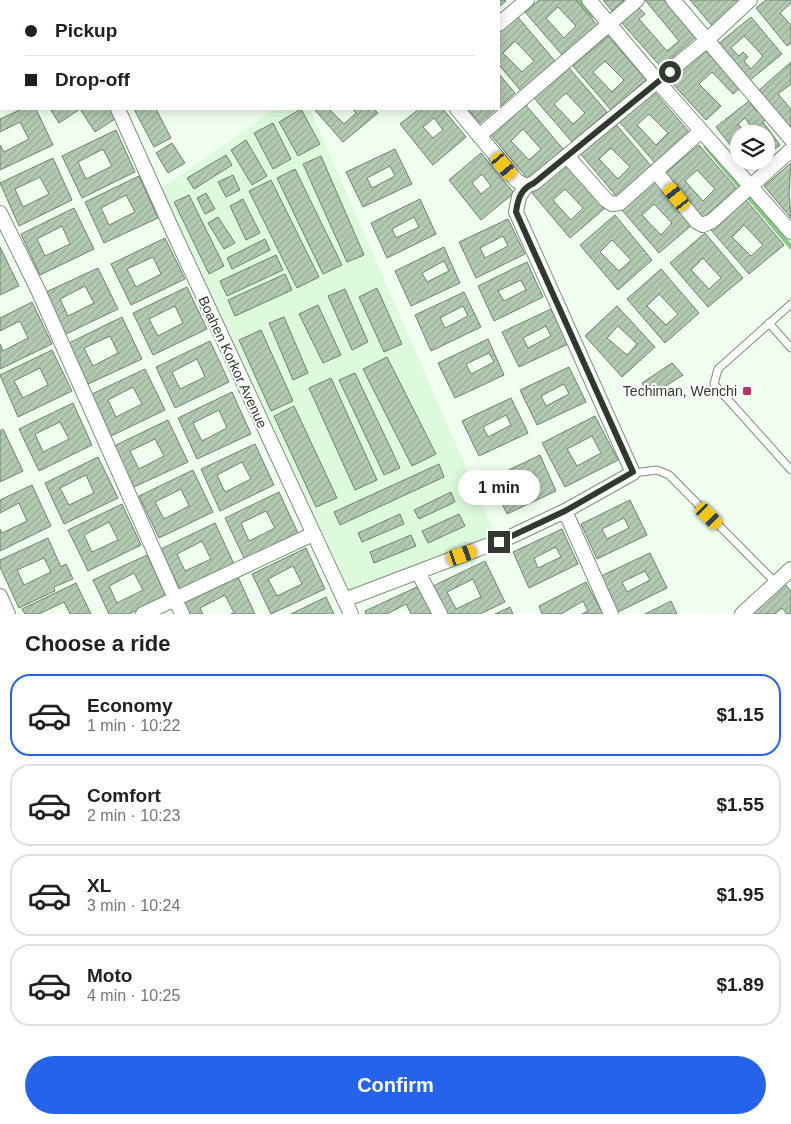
<!DOCTYPE html>
<html lang="en">
<head>
<meta charset="utf-8">
<style>
  body { margin:0; font-family:Arial,sans-serif; background:#f2f2f2; color:#202124; height:100vh; display:flex; flex-direction:column; font-size:19px; white-space:nowrap }
  * { box-sizing:border-box; margin:0 }
  p { font-size:16px; color:#757577 }
  .icon { flex:none; width:28px; height:28px; fill:none; stroke:currentColor; stroke-width:2; stroke-linecap:round; stroke-linejoin:round }
  .map { position:relative; height:614px; overflow:hidden }
  .details { display:flex; flex-direction:column; background:#fff; flex:1 }
  .details>* { flex:none }
  .hud { position:absolute; left:0px; top:0px; width:500px; height:110px; box-shadow:0 2px 12px #0003; display:grid; align-content:center; height:110px; padding:0 25px; background:#fff }
  .fabs { position:absolute; left:730px; top:125px; display:grid; gap:10px }
  .fabs a { display:grid; place-items:center; width:45px; height:45px; border-radius:50%; background:#fff; box-shadow:0 2px 12px #0003; font-size:25px }
  .end { position:absolute; width:22px; height:22px; margin:-11px; border:6px solid #30382f; background:#fff; box-shadow:0 0 0 2px #fff }
  .from { border-radius:50% }
  .bubble { position:absolute; height:35px; border-radius:18px; background:#fff; box-shadow:0 2px 12px #0003; font-size:16px; font-weight:600; line-height:35px; text-align:center }
  .car { position:absolute; width:15px; height:30px; margin:-15px -8px; border-radius:6px; box-shadow:0 0 4px 1px #0007; background:linear-gradient(#f5c518 24%,#345 0 40%,#f5c518 0 76%,#345 0 86%,#f5c518 0) }
  .hud b { display:flex; align-items:center; gap:18px; height:48px; font-size:19px }
  .hud b+b { border-top:1px solid #e0e0e0 }
  .hud i { width:12px; height:12px; background:#202124 }
  ul { padding:0; list-style:none }
  li { display:flex; align-items:center; gap:15px; height:82px; margin:0 10px 8px; padding:0 15px; border:2px solid #e0e0e0; border-radius:20px }
  li div { flex:1 }
  li b { display:block; font-size:19px }
  li em { font-style:normal; font-weight:600 }
  li.on { border-color:#2563eb }
  li>.icon { width:45px; height:45px; stroke-width:1.5 }
  h2 { padding:0 25px; font-size:22px; line-height:60px }
  .action { display:flex; gap:10px; margin-top:auto; padding:10px 25px }
  .action a { flex:1; height:58px; border-radius:30px; background:#2563eb; color:#fff; font-size:20px; font-weight:600; line-height:58px; text-align:center }
  .map>svg:first-child { display:block }
</style>
</head>
<body>
<div class="map">
<svg width="791" height="614" viewBox="0 0 791 614">
  <defs>
    <pattern id="building-hatch" width="6" height="6" patternUnits="userSpaceOnUse" patternTransform="scale(1.25)"><rect width="6" height="6" fill="#b3cab2"/><path d="M-1 1l2-2M0 6l6-6M5 7l2-2" fill="none" stroke="#9aae99"/></pattern>
  </defs>
  <rect width="100%" height="100%" fill="#f1fff0"/>
  <path fill="#ddfadc" d="M275,109h35l191,439 -156,50 -184,-409z"/>
  <g fill="none" stroke-linecap="round" stroke-linejoin="round">
    <path stroke="#89c788" stroke-width="4.5" d="M579,0l14,16
      M706,147l85,100"/>
  </g>
  <path fill="url(#building-hatch)" stroke="#6e836d" fill-rule="evenodd" d="M0,0h29l-28,1 -1,19z
    M225,0h25l1,1h-25z
    M315,0h43l1,1h-46z
    M483,0h22l1,1 -7,6v-6z
    M539,0h37l22,26 -35,30 -38,-44zM558,7l18,19 -12,12 -18,-20z
    M603,0h20l1,1 -12,10z
    M645,0h20l32,36 -36,31 -40,-45 17,-15 7,7 -6,5 28,32 12,-10z
    M690,0h48l2,3 -27,24z
    M766,0h25v3l-11,10 11,12v18l-4,3 -31,-38z
    M517,16l38,45 -34,30 -22,-26v-33zM515,41l19,20 -12,11 -19,-19z
    M751,17l31,37 -33,27 -31,-37zM744,36l19,20 -12,13 -7,-8 4,-4 -5,-5 -4,4 -8,-8z
    M608,36l38,44 -35,30 -38,-44zM605,61l19,19 -12,12 -19,-20z
    M704,49l36,39 -7,6 -21,-22 -13,12 22,22 -15,14 -36,-39z
    M791,62v22l-13,10 13,15v20l-33,-38z
    M569,68l38,44 -35,30 -38,-44zM566,93l19,20 -12,11 -19,-20z
    M499,74l16,19 -16,14z
    M652,89l38,44 -35,30 -38,-44zM649,114l19,19 -12,12 -19,-20z
    M749,101l7,10 3,-3 8,10 -4,4 17,23 -14,11v-22h-9l-12,-16 -7,6 8,10h-7v22l-23,-29z
    M525,104l38,45 -35,30 -38,-45zM523,129l18,20 -12,11 -18,-19z
    M22,109h14l17,36 -53,25v-25l4,7 25,-13 -9,-17 -20,10v-13z
    M50,109h30l-21,14z
    M80,109h37l4,6 -26,17z
    M134,109h22l15,29 -17,9z
    M301,109l19,35 -22,12 -19,-34z
    M314,109h15l15,15 12,-11 -4,-4h22l4,4 -35,29z
    M419,109h24l23,28 -33,28 -33,-41zM434,118l9,12 -10,8 -10,-11z
    M468,109h28l-16,14z
    M614,122l38,45 -35,30 -38,-45zM611,148l19,19 -12,12 -19,-20z
    M273,123l18,36 -18,10 -19,-36z
    M116,130l19,42 -53,26 -20,-42zM103,149l9,17 -26,13 -8,-17z
    M246,140l21,36 -15,9 -21,-35z
    M172,143l13,20 -17,10 -12,-20z
    M699,145l38,44 -35,30 -38,-45zM697,170l18,19 -12,12 -18,-20z
    M395,149l17,35 -49,23 -17,-35zM390,166l5,10 -23,12 -5,-10z
    M481,153l33,40 -33,27 -32,-40zM482,174l9,12 -10,8 -9,-11z
    M226,155l6,10 -38,24 -7,-11z
    M321,156l43,99 -17,7 -44,-98z
    M53,158l19,42 -53,26 -19,-43zM40,177l9,17 -26,13 -8,-18z
    M743,161h17l-11,9z
    M791,163l-2,30 2,25 -27,-32z
    M567,164l38,44 -35,30 -38,-45zM565,189l18,19 -12,12 -18,-20z
    M295,169l47,96 -19,9 -46,-96z
    M233,175l7,15 -14,7 -8,-15z
    M139,176l19,42 -54,25 -19,-41zM126,195l9,17 -26,13 -8,-17z
    M656,179l38,44 -35,30 -38,-44zM654,204l18,19 -11,12 -19,-20z
    M271,180l48,97 -22,11 -48,-97z
    M206,193l9,16 -10,5 -8,-16z
    M189,195l35,71 -15,8 -35,-72z
    M243,199l17,34 -14,7 -16,-34z
    M420,199l16,35 -49,24 -16,-35zM414,217l5,10 -23,11 -4,-9z
    M746,200l38,45 -35,29 -38,-44zM744,225l19,20 -12,11 -19,-19z
    M74,208l20,41 -54,26 -19,-41zM62,226l8,18 -25,12 -8,-17z
    M615,215l37,45 -34,30 -38,-45zM612,240l19,20 -12,11 -19,-19z
    M218,217l17,26 -11,6 -16,-26z
    M508,219l17,35 -49,24 -17,-36zM503,236l5,10 -23,12 -5,-10z
    M705,233l38,45 -35,29 -38,-44zM703,258l18,20 -12,11 -18,-19z
    M165,238l20,41 -54,26 -20,-41zM153,257l8,17 -25,13 -9,-18z
    M265,239l5,11 -38,19 -5,-11z
    M0,247l19,39 -19,9z
    M444,247l16,36 -49,23 -16,-35zM444,261l5,10 -22,11 -5,-9z
    M276,255l7,15 -56,26 -7,-15z
    M527,262l16,35 -49,24 -16,-35zM521,280l5,10 -22,11 -6,-10z
    M98,268l20,41 -54,26 -20,-42zM85,286l9,17 -26,13 -8,-17z
    M661,269l38,44 -34,30 -38,-44zM659,294l19,20 -12,11 -19,-19z
    M285,274l7,16 -57,26 -7,-16z
    M187,287l20,42 -54,26 -20,-42zM175,306l8,17 -25,13 -9,-17z
    M377,288l25,56 -18,8 -25,-55z
    M345,289l23,53 -16,8 -24,-54z
    M464,292l17,35 -50,24 -16,-36zM463,306l5,10 -23,12 -5,-10z
    M32,302l20,42 -52,25v-25l3,7 25,-13 -8,-17 -20,10v-13z
    M318,305l23,50 -18,8 -24,-49z
    M617,306l38,41 -33,30 -37,-41zM618,326l19,18 -10,11 -20,-17z
    M551,309l17,35 -49,23 -17,-35zM546,326l5,10 -23,12 -5,-10z
    M122,317l20,42 -54,25 -19,-41zM110,336l8,17 -25,13 -9,-18z
    M284,317l24,56 -15,7 -24,-57z
    M261,330l32,71 -22,10 -32,-71z
    M488,339l16,36 -49,23 -17,-35zM489,353l5,9 -23,12 -5,-10z
    M210,341l19,41 -54,26 -19,-41zM197,359l8,18 -25,12 -8,-17z
    M52,350l20,41 -54,26 -18,-42zM40,368l8,17 -25,13 -9,-17z
    M387,357l49,97 -24,12 -49,-97z
    M672,363l11,12 -33,21 -8,-13z
    M569,367l17,35 -49,23 -17,-35zM564,384l5,10 -23,12 -5,-10z
    M145,369l20,41 -54,26 -19,-42zM133,387l9,17 -26,13 -8,-17z
    M355,373l45,95 -16,7 -45,-95z
    M331,378l46,102 -22,10 -46,-102z
    M232,392l19,42 -54,25 -19,-41zM219,410l8,18 -25,13 -9,-18z
    M511,398l17,35 -49,23 -17,-35zM506,415l5,10 -23,12 -5,-10z
    M73,403l19,42 -53,26 -20,-42zM60,422l9,17 -26,13 -8,-18z
    M294,406l43,92 -21,9 -42,-91z
    M595,416l23,44 -53,27 -23,-44zM592,436l9,17 -24,13 -10,-17z
    M168,420l20,42 -54,25 -20,-41zM155,439l9,17 -25,13 -9,-18z
    M3,429l20,42 -23,11v-51z
    M255,444l19,41 -54,26 -19,-42zM242,462l9,17 -26,13 -8,-17z
    M540,455l16,36 -49,23 -17,-35zM534,473l5,10 -23,12 -5,-10z
    M98,457l20,41 -54,26 -19,-41zM86,475l8,18 -25,12 -9,-17z
    M439,464l5,13 -104,48 -6,-13z
    M193,470l20,42 -54,26 -20,-42zM181,489l8,17 -25,13 -9,-17z
    M32,485l19,41 -51,25v-22l2,4 25,-12 -8,-18 -19,10v-13z
    M279,492l19,41 -53,27 -20,-42zM266,511l9,17 -26,13 -8,-18z
    M451,492l4,10 -36,17 -5,-9z
    M630,500l17,35 -50,24 -16,-35zM624,518l5,10 -22,11 -5,-10z
    M122,504l19,41 -53,26 -20,-41zM109,522l9,18 -26,12 -8,-17z
    M400,514l4,10 -42,18 -4,-9z
    M459,514l6,12 -37,17 -6,-12z
    M215,523l19,41 -54,26 -19,-41zM202,541l9,18 -26,12 -8,-17z
    M562,529l16,35 -49,24 -16,-36zM556,547l5,10 -23,11 -4,-10z
    M411,535l5,11 -42,17 -4,-11z
    M48,538l13,29 5,-3 7,15 -19,8 1,4 -36,17 -19,-41v-7zM44,558l7,14 -27,13 -7,-15z
    M306,548l19,41 -54,25 -19,-40zM293,566l9,18 -25,12 -9,-17z
    M650,553l17,35 -49,24 -17,-36zM645,571l5,9 -23,12 -5,-10z
    M147,555l19,41 -37,18h-20l-16,-34zM134,573l9,17 -26,13 -8,-17z
    M485,561l20,41 -25,12h-36l-13,-27zM473,579l8,18 -25,12 -9,-17z
    M238,577l17,37h-24l3,-1 -9,-18 -25,13 3,6h-14l-5,-11z
    M586,582l17,32h-21l6,-3 -5,-10 -22,13h-19l-3,-8z
    M76,583l15,31h-21l-6,-12 -25,12h-14l-3,-5z
    M784,583l7,8v23h-4l-5,-6 -7,6h-25z
    M419,586l13,28h-21l-5,-10 -19,10h-21l-1,-3z
    M326,597l8,17h-43z
    M671,601l6,13h-32z
    M510,607l3,7h-18z"/>
  <g fill="none" stroke-linecap="round" stroke-linejoin="round">
    <g stroke="#7b907a" stroke-width="9">
      <path id="service" d="M186,1l2,-1
        M791,304l-73,65 -4,15 77,86
        M769,323l22,25
        M633,473l24,-3 12,5 107,108"/>
    </g>
    <g stroke="#7b907a" stroke-width="16">
      <path id="minor" d="M64,0v1
        M212,0l1,1
        M589,0l69,82 133,150
        M673,0l118,139
        M298,1l2,-1
        M499,24l28,-24
        M118,109l53,118 180,387
        M457,109l60,72 9,5 8,-3 172,-142 44,-41
        M479,136l158,-136
        M567,156l39,44 6,4 8,-1 81,-72
        M656,172l41,50 6,3 9,-4 79,-71
        M0,213l38,77 144,324
        M565,511l46,103
        M418,572l22,42
        M0,596l8,18
        M344,600l166,-63 55,-26 68,-38 -117,-261 3,-15 7,-11
        M143,614l170,-80
        M742,614l49,-45"/>
    </g>
    <g stroke="#7b907a" stroke-width="19">
      <path id="tertiary" d="M51,1l2,-1
        M87,1l2,-1
        M0,40l1,-1
        M0,69l1,-1"/>
    </g>
    <use href="#service" stroke="#fff" stroke-width="7"/>
    <use href="#minor" stroke="#fff" stroke-width="14"/>
    <use href="#tertiary" stroke="#fff" stroke-width="16"/>
  </g>
  <g fill="none" stroke-linecap="round" stroke-linejoin="round">
    <path stroke="#30382f" stroke-width="6" d="M499,542l66,-31 68,-39 -117,-260c2,-14 5,-23 18,-29l136,-111"/>
  </g>
  <rect fill="#be3164" stroke="#fff" stroke-width="2" x="742" y="386" width="10" height="10" rx="2.5"/>
  <g text-anchor="middle" dominant-baseline="central" stroke-width="4" stroke-linejoin="round" paint-order="stroke">
    <g font-size="14" fill="#30382f" stroke="#fff">
      <text transform="translate(233 362) rotate(65)">Boahen Korkor Avenue</text>
    </g>
    <g font-size="14" fill="#30382f" stroke="#fff" text-anchor="end">
      <text x="737" y="391">Techiman, Wenchi</text>
    </g>
  </g>
</svg>
<div class="fabs">
<a><svg class="icon" aria-label="layers" viewBox="0 0 24 24"><path d="M12 4l9 5-9 5-9-5zM3 14l9 5 9-5"/></svg></a>
</div>
<i class="end from" style="left:670px;top:72px"></i>
<i class="end" style="left:499px;top:542px"></i>
<div class="bubble" style="left:458px;top:470px;width:82px">1 min</div>
<i class="car" style="left:504px;top:166px;rotate:140deg"></i>
<i class="car" style="left:677px;top:197px;rotate:321deg"></i>
<i class="car" style="left:709px;top:516px;rotate:135deg"></i>
<i class="car" style="left:462px;top:555px;rotate:71deg"></i>
<div class="hud">
<b><i class="from"></i>Pickup</b>
<b><i></i>Drop-off</b>
</div>
</div>
<section class="details">
<h2>Choose a ride</h2>
<ul>
<li class="on"><svg class="icon" aria-label="car" viewBox="0 0 24 24"><path d="M5 17H2v-5l4-1 3-4h7l3 4 3 1v5h-3M9 17h6M6 11h13"/><circle cx="7" cy="17" r="2"/><circle cx="17" cy="17" r="2"/></svg><div><b>Economy</b><p>1 min · 10:22</p></div><em>$1.15</em></li>
<li><svg class="icon" aria-label="car" viewBox="0 0 24 24"><path d="M5 17H2v-5l4-1 3-4h7l3 4 3 1v5h-3M9 17h6M6 11h13"/><circle cx="7" cy="17" r="2"/><circle cx="17" cy="17" r="2"/></svg><div><b>Comfort</b><p>2 min · 10:23</p></div><em>$1.55</em></li>
<li><svg class="icon" aria-label="car" viewBox="0 0 24 24"><path d="M5 17H2v-5l4-1 3-4h7l3 4 3 1v5h-3M9 17h6M6 11h13"/><circle cx="7" cy="17" r="2"/><circle cx="17" cy="17" r="2"/></svg><div><b>XL</b><p>3 min · 10:24</p></div><em>$1.95</em></li>
<li><svg class="icon" aria-label="car" viewBox="0 0 24 24"><path d="M5 17H2v-5l4-1 3-4h7l3 4 3 1v5h-3M9 17h6M6 11h13"/><circle cx="7" cy="17" r="2"/><circle cx="17" cy="17" r="2"/></svg><div><b>Moto</b><p>4 min · 10:25</p></div><em>$1.89</em></li>
</ul>
<div class="action"><a>Confirm</a></div>
</section>
</body>
</html>
